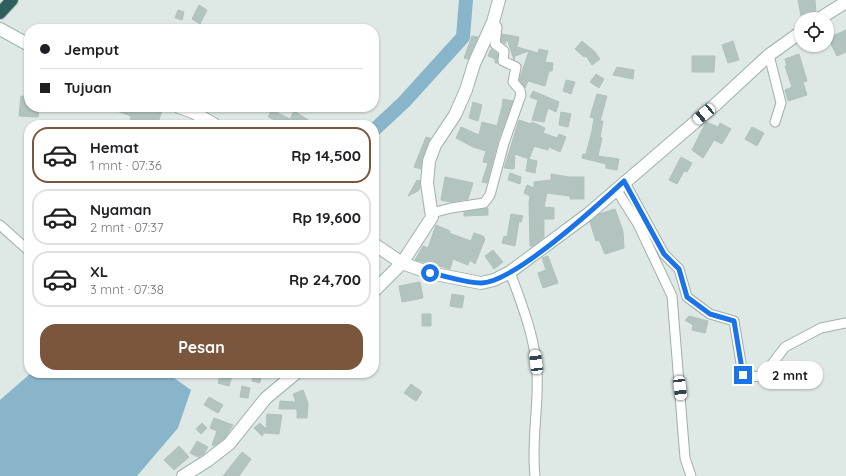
<!DOCTYPE html>
<html lang="id">
<head>
<meta charset="utf-8">
<style>
  body { margin:0; font-family:Quicksand,sans-serif; background:#f2f2f2; color:#202124; height:100vh; display:flex; flex-direction:column; font-size:15px; white-space:nowrap }
  * { box-sizing:border-box; margin:0 }
  p { font-size:13px; color:#757577 }
  .icon { flex:none; width:22px; height:22px; fill:none; stroke:currentColor; stroke-width:2; stroke-linecap:round; stroke-linejoin:round }
  .map { position:relative; flex:1; overflow:hidden }
  .details { position:absolute; left:24px; top:120px; width:355px; height:258px; display:flex; flex-direction:column; background:#fff; border-radius:16px; box-shadow:0 1px 3px #0004 }
  .details>* { flex:none }
  .guide { position:absolute; left:24px; top:24px; width:355px; height:88px; border-radius:16px; box-shadow:0 1px 3px #0004; display:grid; align-content:center; height:88px; padding:0 16px; background:#fff }
  .controls { position:absolute; left:794px; top:12px; display:grid; gap:8px }
  .controls a { display:grid; place-items:center; width:40px; height:40px; border-radius:50%; background:#fff; box-shadow:0 1px 3px #0004; font-size:20px }
  .end { position:absolute; width:18px; height:18px; margin:-9px; border:5px solid #1a73e8; background:#fff; box-shadow:0 0 0 2px #fff }
  .from { border-radius:50% }
  .bubble { position:absolute; height:28px; border-radius:14px; background:#fff; box-shadow:0 1px 3px #0004; font-size:13px; font-weight:700; line-height:28px; text-align:center }
  .car { position:absolute; width:12px; height:24px; margin:-12px -6px; border-radius:5px; box-shadow:0 0 3px 1px #0007; background:linear-gradient(#fff 24%,#345 0 40%,#fff 0 76%,#345 0 86%,#fff 0) }
  .guide b { display:flex; align-items:center; gap:14px; height:38px; font-size:15px }
  .guide b+b { border-top:1px solid #e0e0e0 }
  .guide i { width:10px; height:10px; background:#202124 }
  ul { padding:7px 0 0; list-style:none }
  li { display:flex; align-items:center; gap:12px; height:56px; margin:0 8px 6px; padding:0 8px; border:2px solid #e0e0e0; border-radius:16px }
  li div { flex:1 }
  li b { display:block; font-size:15px }
  li em { font-style:normal; font-weight:700 }
  li.current { border-color:#7a563d }
  li>.icon { width:36px; height:36px; stroke-width:1.5 }
  .cta { display:flex; gap:8px; margin-top:auto; padding:8px 16px }
  .cta a { flex:1; height:46px; border-radius:16px; background:#7a563d; color:#fff; font-size:16px; font-weight:700; line-height:46px; text-align:center }
  .map>svg:first-child { display:block }
</style>
</head>
<body>
<div class="map">
<svg width="846" height="476" viewBox="0 0 846 476">
  <rect width="100%" height="100%" fill="#dee8e5"/>
  <path fill="#89b5ca" d="M31,373h136l24,17 -13,38 -41,48h-137v-76z"/>
  <g fill="none" stroke-linecap="round" stroke-linejoin="round">
    <path stroke="#89b5ca" stroke-width="14" d="M374,130l30,-28 59,-65 3,-37"/>
  </g>
  <path fill="#b3c3bf" stroke="#b1c1bd" d="M798,0h17l1,12 -3,3 -12,1z
    M199,5l8,5 -7,14 -8,-5z
    M178,10l6,2 -2,8 -7,-2z
    M846,30v22l-9,4 -9,-18z
    M502,34l17,3 -2,10 21,6 1,-4 9,2 -3,11 8,1 -1,8h-3l-4,15 -17,-5 -3,7 -6,-8 10,-29 -14,5 -1,4 -7,-21 -2,5 -4,-3z
    M472,36l6,1 -10,22 -4,-1z
    M582,41l13,11 5,7 -8,6 -6,-9 -2,1 -9,-8z
    M733,41l6,19 -11,3 -6,-18z
    M491,49l7,5v9h-3v-4l-7,-3z
    M799,54l8,27 -4,1 4,13 -19,6 -3,-11 7,-3 -7,-21h2l-2,-7z
    M692,56h23l-1,16h-22z
    M617,67l17,3 -1,9 -20,-4z
    M596,74l8,5 -5,9 -9,-6z
    M566,80l9,2 -4,12 -8,-3z
    M533,91l26,11 -3,10 -8,-4 -4,14 -12,-2 6,-20 -8,-3z
    M597,94l10,2 -7,25h3l-3,16 2,1 -4,18 21,3 -2,11 -11,-2v-4l-24,-6 1,-4h3l6,-23 2,-13 -4,-1z
    M21,96l8,1v10h10l-1,10 -19,-1z
    M503,99l10,2 -15,40 -11,42 -5,-1 6,-19 -5,-1 3,-11 -13,-4 -17,-9 5,-11 18,8 3,-13 15,4 5,-19z
    M473,102l9,3 -4,16 -9,-3z
    M106,107h33l8,4 2,-4h3l10,4 -5,14h-9l-13,-4 -5,-2 1,-3z
    M272,110l18,9 4,-8 22,14h-30l-18,-8z
    M561,112l10,2 -3,13 -9,-2z
    M519,120l12,4 1,-2 13,6 -2,5 14,5 2,-4 7,3 -6,15 -11,-5 -1,3 -14,-4 -5,13 -14,-5 -1,15 -10,-1z
    M706,122l12,5 2,-4 11,6 -9,15 -8,-4 -11,18 -11,-8z
    M752,127l12,6 -7,13 -12,-7z
    M426,137l4,1 -8,21 -1,10 -7,-2z
    M681,157l11,6 -5,9 -3,-1 -7,13 -8,-4z
    M528,159l9,2 -2,12 -9,-2z
    M510,173l11,4 -1,7 -12,-4z
    M551,174l18,3h15v22h-14v-3l-23,-3 -3,14 10,1v11h-10v18l-11,9h-3l-1,-43 1,-7 -6,-3 3,-8 7,3v-6l17,-2z
    M445,177l28,6 -5,16 -17,3 -10,-2z
    M417,180l3,1v7l-2,3 -10,5z
    M488,208v7l-24,1v-4z
    M615,209l8,22 1,17 -19,6 -6,-14 -3,1 -6,-19 9,-8z
    M511,214l12,2 -2,6 -2,-1 -4,25 -13,-3 2,-7 3,1z
    M436,225l14,6 -1,2 22,8 3,-8 9,3 2,3 -10,25 -5,-4 -2,5 -15,-6 -3,10 -35,-9 8,-14 5,2z
    M493,250l10,12 -9,7 -9,-13z
    M548,256l10,27 -15,5 -5,-15 8,-3 -4,-12z
    M420,282l3,16 -21,4 -3,-16z
    M452,294l12,2 -2,12 -12,-2z
    M422,314h9v12h-9z
    M689,316l19,5 -3,12 -13,-3 1,-5 -8,-5z
    M221,373h12l-4,13 -11,-3z
    M253,373h8l-1,10 -8,-2z
    M411,384l11,8 -6,9 -12,-8z
    M242,386l8,2 -2,10 -8,-1z
    M303,390l5,13 -1,15h-10v-9h-18l1,-8 16,1 -3,-8z
    M209,397l14,8 -5,8 -14,-8z
    M267,414l15,1 -3,19 -15,-1 -2,3 -8,-8 6,-5 6,6z
    M214,418l19,7 -9,14 -10,7 -2,-1 5,-14 -7,-3z
    M202,423l5,5 -6,6 -5,-5z
    M197,441l11,6 -4,7 -6,3 -8,-4z
    M179,446l10,11 -15,13 -10,-10z
    M242,452l9,7 -12,17h-16z"/>
  <g fill="none" stroke-linecap="round" stroke-linejoin="round">
    <g stroke="#a1afac" stroke-width="11">
      <path id="street" d="M769,55l12,48 -6,19
        M624,181l40,73 15,15 8,28 23,17 24,7 9,54 19,2 23,-30 36,-19 25,-5
        M616,189l22,35 34,72 13,162 6,18
        M432,213l19,-5 33,-5 6,-8 14,-52 17,-48 -1,-5 -7,-8 3,-15 -13,-6 1,-10 -9,-7 2,-17 -4,-5
        M0,225l29,26
        M510,272c12,33 25,65 27,100 2,35 -6,69 -2,104"/>
    </g>
    <g stroke="#9eb3af" stroke-width="14">
      <path id="secondary" d="M819,19l27,-17
        M0,29l29,16
        M179,107l14,5 22,13
        M374,244l28,19 30,-46 -5,-34 2,-22 6,-16 20,-30 11,-25 8,-26 19,-42 6,-22
        M374,291l28,-28 28,10 51,10 13,-3 16,-8 77,-57 128,-110 54,-50 32,-23
        M183,476l24,-15 22,-17 37,-46 30,-25"/>
    </g>
    <g stroke="#bcc3c2" stroke-width="14">
      <path id="highway" d="M0,13l12,-13"/>
    </g>
    <use href="#street" stroke="#fff" stroke-width="9"/>
    <use href="#secondary" stroke="#fff" stroke-width="12"/>
    <use href="#highway" stroke="#2f605e" stroke-width="12"/>
  </g>
  <g fill="none" stroke-linecap="round" stroke-linejoin="round">
    <path stroke="#1a73e8" stroke-width="5" d="M430,273c17,3 35,10 51,10 33,0 117,-78 143,-102l40,73 15,15 8,28 23,17 24,7 9,54"/>
  </g>
</svg>
<div class="controls">
<a><svg class="icon" aria-label="locate" viewBox="0 0 24 24"><circle cx="12" cy="12" r="6"/><path d="M12 2v4M12 18v4M2 12h4M18 12h4"/></svg></a>
</div>
<i class="end from" style="left:430px;top:273px"></i>
<i class="end" style="left:743px;top:375px"></i>
<div class="bubble" style="left:757px;top:361px;width:66px">2 mnt</div>
<i class="car" style="left:704px;top:114px;rotate:230deg"></i>
<i class="car" style="left:536px;top:362px;rotate:353deg"></i>
<i class="car" style="left:680px;top:388px;rotate:173deg"></i>
<div class="guide">
<b><i class="from"></i>Jemput</b>
<b><i></i>Tujuan</b>
</div>
<section class="details">
<ul>
<li class="current"><svg class="icon" aria-label="car" viewBox="0 0 24 24"><path d="M5 17H2v-5l4-1 3-4h7l3 4 3 1v5h-3M9 17h6M6 11h13"/><circle cx="7" cy="17" r="2"/><circle cx="17" cy="17" r="2"/></svg><div><b>Hemat</b><p>1 mnt · 07:36</p></div><em>Rp 14,500</em></li>
<li><svg class="icon" aria-label="car" viewBox="0 0 24 24"><path d="M5 17H2v-5l4-1 3-4h7l3 4 3 1v5h-3M9 17h6M6 11h13"/><circle cx="7" cy="17" r="2"/><circle cx="17" cy="17" r="2"/></svg><div><b>Nyaman</b><p>2 mnt · 07:37</p></div><em>Rp 19,600</em></li>
<li><svg class="icon" aria-label="car" viewBox="0 0 24 24"><path d="M5 17H2v-5l4-1 3-4h7l3 4 3 1v5h-3M9 17h6M6 11h13"/><circle cx="7" cy="17" r="2"/><circle cx="17" cy="17" r="2"/></svg><div><b>XL</b><p>3 mnt · 07:38</p></div><em>Rp 24,700</em></li>
</ul>
<div class="cta"><a>Pesan</a></div>
</section>
</div>
</body>
</html>
